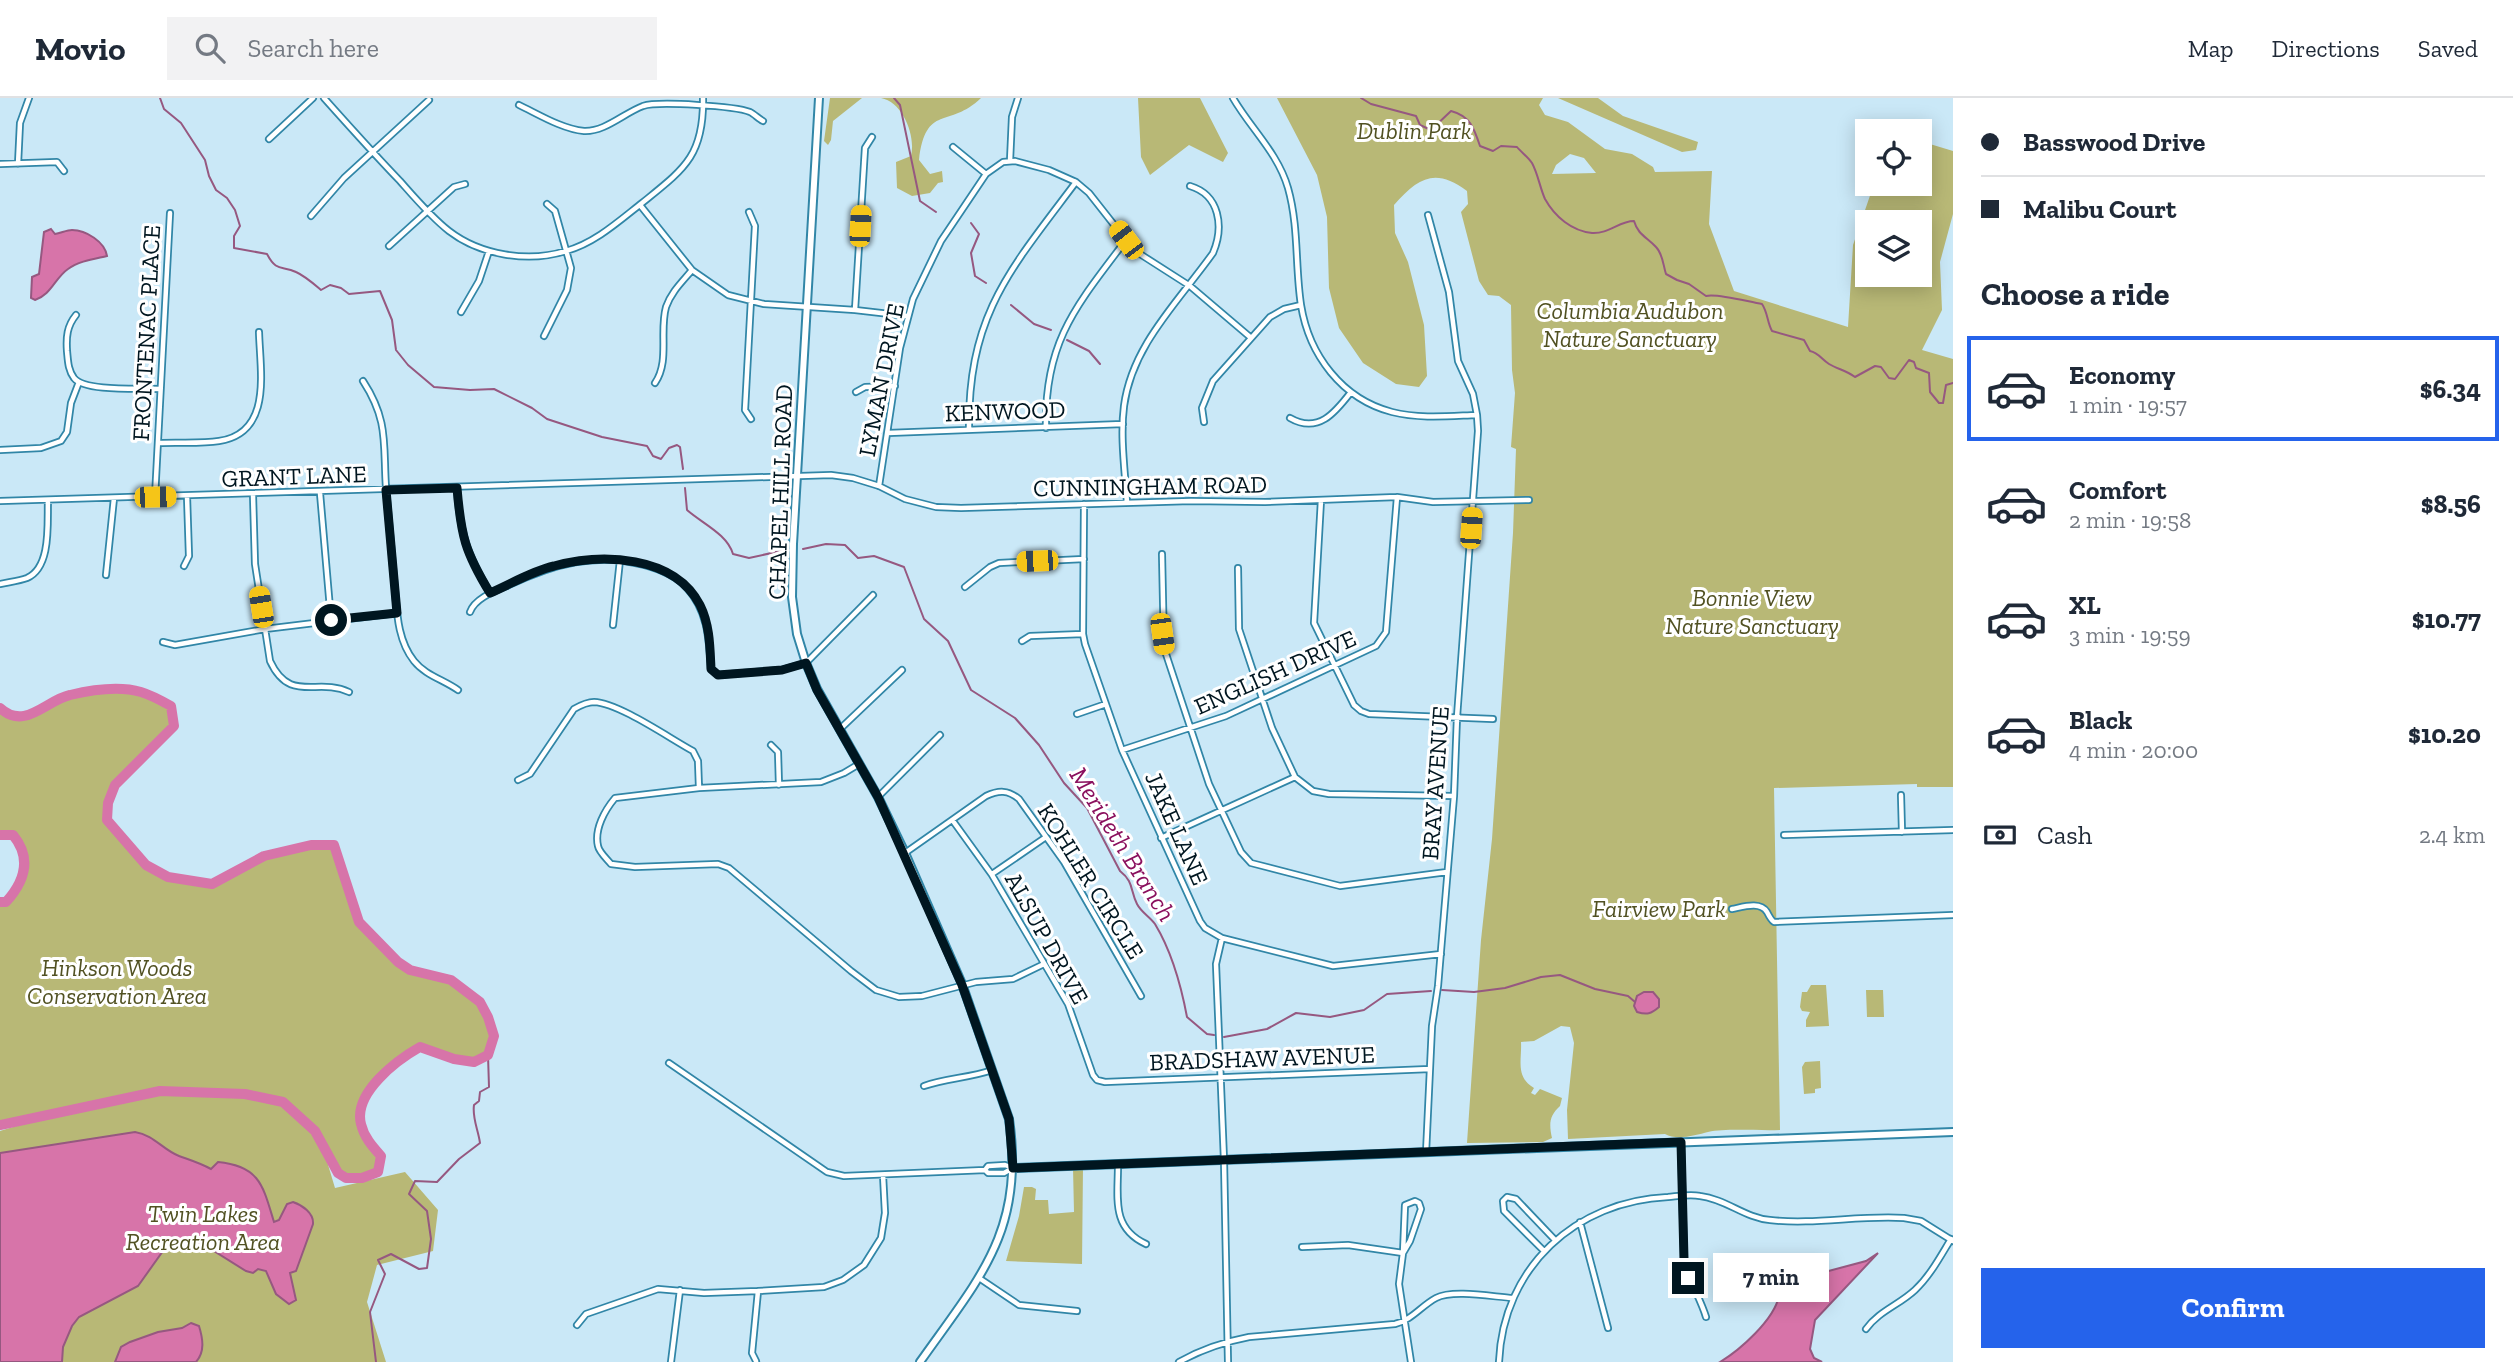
<!DOCTYPE html>
<html lang="en">
<head>
<meta charset="utf-8">
<style>
  body { margin:0; font-family:"Zilla Slab",serif; background:#f2f2f3; color:#1f2937; height:100vh; display:flex; flex-direction:column; font-size:26px; white-space:nowrap }
  * { box-sizing:border-box; margin:0 }
  p { font-size:23px; color:#747a83 }
  .icon { flex:none; width:38px; height:38px; fill:none; stroke:currentColor; stroke-width:2; stroke-linecap:round; stroke-linejoin:round }
  .map { position:relative; flex:1; overflow:hidden }
  .side { display:flex; flex-direction:column; background:#fff; width:560px }
  .side>* { flex:none }
  .guide { display:grid; align-content:center; height:154px; padding:0 28px; background:#fff }
  .tools { position:absolute; left:1855px; top:21px; display:grid; gap:14px }
  .tools a { display:grid; place-items:center; width:77px; height:77px; border-radius:0px; background:#fff; box-shadow:0 4px 18px #0003; font-size:35px }
  .end { position:absolute; width:32px; height:32px; margin:-16px; border:9px solid #001620; background:#fff; box-shadow:0 0 0 4px #fff }
  .from { border-radius:50% }
  .bubble { position:absolute; height:49px; border-radius:0px; background:#fff; box-shadow:0 4px 18px #0003; font-size:23px; font-weight:700; line-height:49px; text-align:center }
  .car { position:absolute; width:21px; height:42px; margin:-21px -10px; border-radius:9px; box-shadow:0 0 5px 2px #0007; background:linear-gradient(#f5c518 24%,#345 0 40%,#f5c518 0 76%,#345 0 86%,#f5c518 0) }
  .guide b { display:flex; align-items:center; gap:24px; height:66px; font-size:26px }
  .guide b+b { border-top:2px solid #e0e1e3 }
  .guide i { width:18px; height:18px; background:#1f2937 }
  ul { padding:0; list-style:none }
  li { display:flex; align-items:center; gap:21px; height:105px; margin:0 14px 10px; padding:0 14px; border:4px solid transparent; border-radius:0px }
  li div { flex:1 }
  li b { display:block; font-size:26px }
  li em { font-style:normal; font-weight:700 }
  li.active { border-color:#2563eb }
  li>.icon { width:63px; height:63px; stroke-width:1.5 }
  h2 { padding:0 28px; font-size:32px; line-height:84px }
  .pay { display:flex; align-items:center; gap:18px; height:77px; padding:0 28px; font-size:26px }
  .pay p { margin-inline-start:auto }
  .button { display:flex; gap:14px; margin-top:auto; padding:14px 28px }
  .button a { flex:1; height:80px; border-radius:0px; background:#2563eb; color:#fff; font-size:28px; font-weight:700; line-height:80px; text-align:center }
  header { display:flex; align-items:center; gap:42px; box-sizing:border-box; height:98px; padding:0 35px; background:#fff; border-bottom:2px solid #e0e1e3 }
  header strong { font-size:33px }
  nav { display:flex; gap:38px; margin-inline-start:auto; font-size:24px }
  .search { width:490px; height:63px; background:#f2f2f3; display:flex; align-items:center; gap:18px; box-sizing:border-box; padding:0 24px; border-radius:0px; color:#747a83; font-size:26px }
  main { display:flex; flex:1; min-height:0 }
  .map>svg:first-child { display:block }
</style>
</head>
<body>
<header>
<strong>Movio</strong>
<div class="search"><svg class="icon" aria-label="search" viewBox="0 0 24 24"><circle cx="10" cy="10" r="6"/><path d="M15 15l6 6"/></svg>Search here</div>
<nav><a>Map</a><a>Directions</a><a>Saved</a></nav>
</header>
<main>
<div class="map">
<svg width="1953" height="1264" viewBox="0 0 1953 1264">
  <rect width="100%" height="100%" fill="#cae8f7"/>
  <path fill="#b8b876" fill-rule="evenodd" d="M830,0h32l-29,23 -2,19 -3,5 -4,-4z
    M881,0h100c-32,31 -55,5 -62,62l11,14 12,-3 1,11 -5,1 -8,10 -18,3 -15,-8 -1,-26 15,-6c5,-20 -8,-54 -30,-58z
    M1138,0h62l28,55 -5,9 -34,-17 -39,30 -9,-18z
    M1277,0h266l-4,7 6,10 23,7 37,27 27,5 21,13 2,5 57,-1 -3,53 25,67 114,36 5,-82 21,-61h46v-43l33,10v63l-13,48 2,48 -20,40 31,9v428h-36v-3l-143,4 6,342c-21,1 -53,-2 -72,2 -12,3 -31,9 -43,2l-97,5 -1,-29 7,-67 -4,-16 -9,-1 -27,15 -13,1c1,18 -6,35 13,46l-3,5 4,2 5,-6 22,9 -2,8c-11,10 -11,18 -8,32l-9,4 -76,1 14,-203 11,-101 21,-306 3,-84 -5,-2 4,-54 -3,-23 -1,-65 -12,-9 -11,-1 -9,-14 -18,-69 7,-8 -1,-13c-32,-24 -49,-13 -73,14l1,28 13,29 16,63 3,51 -8,11 -23,-3 -33,-21 -24,-35 -10,-40 -2,-71 -10,-42zM1570,56l14,4 12,15 -44,1 4,-9zM1867,124h53v53h-53z
    M1558,0h40l25,18 75,26 -2,8 -14,2z
    M106,591l34,2 31,15 3,20 -59,59 -7,18 -1,17 39,45 22,12 44,7 52,-28 47,-11h23l25,77 39,40 12,8 41,10 29,22 8,15 6,19 -6,19 -14,7 -20,-3 -34,-12c-23,13 -66,45 -60,76 3,13 12,23 21,33l-3,16c-58,23 -39,-26 -72,-48l17,24 12,40 70,-16 33,38 -5,41 -56,14 -10,37 19,60h-386v-231l52,-16 -52,10v-223h6c19,-21 26,-44 7,-67h-13v-127c24,22 44,-5 67,-13 11,-4 27,-4 39,-6z
    M1811,887h15l3,41 -23,1v-7l4,-8 -8,-1 -2,-4 2,-15h5z
    M1866,892h17l1,27h-17z
    M1820,963l1,27 -6,1v4l-11,1 -2,-27 3,-5z
    M1083,1069l-1,97 -76,-3 13,-45 5,-29h8l4,2 -1,11h13l1,14 25,-2 -1,-44z"/>
  <path fill="#d774a9" stroke="#965880" stroke-width="2" d="M51,131l4,5c6,-1 12,-4 17,-4 14,0 33,12 35,26 -13,3 -28,5 -39,13 -13,9 -17,26 -33,31l-4,-2 1,-21 7,-3 5,-42z
    M1644,894h9l6,7v8c-8,7 -12,8 -22,5l-3,-6 3,-10z
    M135,1034c19,3 28,18 44,24 11,4 21,7 32,13l7,-7c42,4 45,24 56,60l5,-2 8,-16 6,-2c9,3 21,11 20,22l-17,47 -6,2 6,27 -7,4 -13,-10 -10,-23 -8,-2 -5,4 -7,-2 -37,-23 -36,-11 -35,49 -59,31 -7,9 -9,21 -1,15h-62v-209z
    M1878,1155l-63,67 -5,29 4,9 8,4h-102c20,-12 54,-42 59,-66 1,-5 0,-12 0,-17l22,-1 20,-5 45,-12z
    M191,1225l8,3c4,13 6,26 -3,36h-81l6,-15 9,-5 28,-10 24,-4z"/>
  <g fill="none" stroke-linecap="round" stroke-linejoin="round">
    <path stroke="#965880" stroke-width="2" d="M160,0l4,11 17,14 24,37 4,16 7,14 11,8 8,12 5,16 -6,10v12l33,6c10,19 15,11 29,18 9,4 18,12 25,18l9,-5 11,3 8,6 31,-3 12,29 4,30 12,15 26,22 36,3 24,-1 38,19 15,11 55,18 45,9 6,10 8,3 8,-11 8,-3 3,2 3,22
      M894,0l6,7 20,96 16,11
      M1361,0l10,6 45,12 4,9 11,5 20,-19c19,5 23,17 29,35l13,5 8,-5 16,1c4,5 11,10 15,16 6,11 8,25 13,36 10,18 27,32 47,34 17,1 27,-12 42,-12 4,14 13,16 22,26 7,7 7,18 10,27l11,6 12,4 17,12c11,-3 43,6 56,8 6,9 5,18 10,27l32,9 6,11c9,2 11,8 19,13 8,5 17,6 26,13l20,-11 6,1 8,11 6,1 14,-19 5,2 2,6 13,5 1,19 9,11h4l3,-18 7,-2
      M971,125l8,11 -8,19 4,23 11,7
      M1011,207l23,19 17,6
      M1067,242l22,11 11,13
      M685,390l2,22c16,14 40,24 46,44l16,4 36,-8
      M803,451l23,-5 19,1 13,13 16,-2 30,11 20,52 24,22 23,49 44,28 24,27 25,38 23,25 33,63c14,11 10,19 17,33 4,8 13,13 18,20 17,28 26,61 32,93l20,17 7,1
      M1442,892l32,2 31,-4 36,-11 19,-2 35,14 33,7 7,6
      M1224,939l43,-8 29,-16 34,4 34,-7 23,-16 44,-3
      M376,1264l-6,-50 15,-38 -7,-14 13,-6 28,15 8,-1 4,-29 -4,-28 -18,-17 6,-13 22,1 22,-23 21,-16c-2,-14 -8,-25 -6,-38l5,-4 1,-9 9,-5 -1,-32"/>
    <path stroke="#d774a9" stroke-width="10" d="M0,610c25,23 46,-8 70,-13 21,-5 50,-9 71,-3 10,3 21,9 30,14l3,20 -59,59 -7,18 -1,17 39,45 22,12 44,7 52,-28 47,-11h23l25,77 39,40 12,8 41,10 29,22 8,15 6,19 -6,19 -14,7 -20,-3 -34,-12c-23,13 -67,46 -59,77 3,13 11,22 20,32l-3,16 -16,6h-16l-8,-5 -23,-42 -32,-29 -38,-8 -85,-3 -160,34
      M0,737h13c19,23 12,46 -7,67h-6"/>
    <g stroke="#3186a7" stroke-width="8">
      <path id="street" d="M324,0c25,28 50,56 76,83 15,17 31,36 49,50 31,24 79,32 117,20 29,-8 53,-30 76,-48 42,-34 62,-47 61,-105
        M1233,0c18,31 45,55 55,90 11,39 7,78 13,117 8,50 41,94 91,107 28,7 57,4 85,3
        M519,7c19,9 43,24 65,26 21,1 40,-18 59,-25 15,-5 92,0 107,6 4,2 9,7 13,9
        M269,41l44,-41
        M953,49l33,27
        M1010,63l2,-44 6,-19
        M0,66l57,-2 7,9
        M18,66l2,-41 9,-25
        M640,107l52,65 36,25 36,9 91,6 52,6
        M749,114l6,14 -10,184 6,9
        M311,118l33,-38 85,-78
        M389,148l65,-59 11,-3
        M855,212l10,-162 7,-11
        M461,214l18,-31 10,-30
        M76,217c-9,11 -10,22 -9,36 1,10 1,19 7,27 11,14 67,10 86,11
        M544,238l23,-46 4,-22 -16,-57 -8,-7
        M363,283c26,40 20,63 23,107 3,34 6,68 9,102 2,24 3,51 19,71 11,14 30,19 44,29
        M655,285c15,-22 4,-51 11,-76 5,-15 17,-26 26,-37
        M856,294l9,-5 30,-1
        M1290,320c28,16 45,-5 61,-26
        M1204,324l-2,-14 11,-27 57,-64 14,-8 17,-4
        M1046,330c-2,-87 31,-123 80,-188
        M969,332c-1,-116 41,-160 107,-248
        M888,335l235,-9
        M159,345c19,-1 41,1 60,-2 54,-8 41,-70 40,-109
        M0,352l41,-2 20,-7 6,-9 4,-29 8,-21
        M879,388l21,-138 13,-49 28,-58 45,-67 17,-12 12,-1 34,9 27,12 13,11 37,47 14,14 50,32 60,51
        M457,390c3,46 10,66 33,105
        M320,395l11,127
        M253,397l2,69 15,97c20,43 47,16 79,31
        M155,399l15,-284
        M1321,402l-7,123 40,82 7,6 8,3 124,5
        M0,403l831,-26 22,3 26,8 26,13 31,8 25,1 230,-7 74,1 132,-5 36,5 96,-2
        M1127,405c-2,-32 -7,-66 -3,-97 8,-61 55,-105 89,-153 11,-26 7,-58 -23,-67
        M1084,406l-1,130 2,10 37,106 78,171 5,7 17,10 111,28 108,-12
        M1162,456l2,94 45,136 32,68 10,11 89,23 107,-14
        M184,468l5,-10 -2,-60
        M1238,470l1,61 33,99 23,49 18,14 16,3 125,2
        M106,477l8,-77
        M0,486c9,-2 19,-3 27,-6 25,-11 20,-56 21,-78
        M965,489l25,-20 9,-4 85,-4
        M470,514c5,-14 25,-21 39,-27 44,-21 87,-33 135,-20 15,4 32,11 43,23 21,23 22,51 24,81l7,6 63,-5 25,-7 67,-68
        M613,527l7,-65
        M1022,543l8,-5 53,-2
        M163,544l12,3 90,-16 132,-16
        M1077,616l29,-10
        M840,631l62,-59
        M771,647l7,7 1,33
        M1122,652l104,-34 150,-70 10,-14 11,-135
        M859,666l-15,9 -23,9 -122,6 -84,10c-10,12 -21,31 -17,48 1,6 9,13 13,18l24,3 83,-3 11,4 122,103 25,19 23,7 23,-1 54,-14 37,-3 31,-15
        M518,682l12,-6 44,-65c7,-4 13,-7 20,-7 25,1 75,36 99,49l5,10 1,27
        M1901,697l1,37
        M878,699l62,-62
        M953,723l39,54 76,129 25,71 4,5 8,2 325,-13
        M1784,737l169,-5
        M1161,740l134,-61
        M905,755l81,-57c13,-6 22,-6 33,3l45,63 77,134
        M992,776l54,-37
        M1732,811c11,-2 28,-8 35,3 2,4 4,8 7,10l179,-7
        M1222,840l-6,26 8,196 4,202
        M669,965l158,109 17,4 141,-6 3,3h16l9,-5
        M924,988c22,-8 46,-8 68,-16
        M1681,1044l3,117c4,21 16,38 22,58
        M1426,1055l6,-127 6,-40 16,-190 3,-79 21,-286 -1,-16 -4,-21 -15,-33 -9,-69 -21,-77
        M1118,1067c0,33 -7,63 28,79
        M985,1072l3,-4 17,-1 8,3
        M1580,1124l28,106
        M1302,1149l46,-2 55,8
        M1544,1153l-40,-40 -1,-10 4,-4 9,2 39,41
        M1403,1155l7,-12 11,-32 -2,-6 -4,-2 -10,4 -2,48 -4,31 12,78
        M979,1180l40,27 58,6
        M577,1227l9,-11 72,-25 46,4 54,-2 66,-4 19,-7 21,-15 17,-27 4,-25 -2,-38
        M1866,1231c13,-18 33,-24 49,-39 15,-14 25,-33 36,-51
        M756,1263l-4,-8 6,-62
        M671,1264l9,-72
        M1179,1264c23,-13 44,-20 70,-25l146,-13c17,-4 26,-18 41,-26 17,-9 58,-1 77,0
        M1499,1264c4,-95 77,-161 169,-165 11,-1 22,-3 32,-1 26,3 45,22 70,24 44,5 90,-5 134,-2l17,3 32,20"/>
    </g>
    <g stroke="#3186a7" stroke-width="10">
      <path id="secondary" d="M819,0l-26,446 -1,53 5,37 9,29 11,26 61,108 27,56 57,131 47,135c16,112 -29,158 -89,243
        M1013,1070l940,-36"/>
    </g>
    <use href="#street" stroke="#fff" stroke-width="4.5"/>
    <use href="#secondary" stroke="#fff" stroke-width="6"/>
  </g>
  <g fill="none" stroke-linecap="round" stroke-linejoin="round">
    <path stroke="#001620" stroke-width="9" d="M331,522l66,-7 -11,-123 71,-2c4,48 8,64 33,105 21,-9 42,-22 64,-27 48,-13 120,-11 146,39 10,20 10,43 11,64l7,6 64,-5 24,-7 11,27 61,107 84,188 47,134 4,49 668,-26 3,117 4,19"/>
  </g>
  <g text-anchor="middle" dominant-baseline="central" stroke-width="6" stroke-linejoin="round" paint-order="stroke">
    <g font-size="24" font-style="italic" fill="#515122" stroke="#fff">
      <text x="1414" y="32">Dublin Park</text>
      <text x="1630" y="212">Columbia Audubon<tspan x="1630" dy="28">Nature Sanctuary</tspan></text>
      <text x="1752" y="499">Bonnie View<tspan x="1752" dy="28">Nature Sanctuary</tspan></text>
      <text x="1659" y="810">Fairview Park</text>
      <text x="117" y="869">Hinkson Woods<tspan x="117" dy="28">Conservation Area</tspan></text>
      <text x="203" y="1115">Twin Lakes<tspan x="203" dy="28">Recreation Area</tspan></text>
    </g>
    <g font-size="24" fill="#001620" stroke="#fff">
      <text transform="translate(146 235) rotate(-87)">FRONTENAC PLACE</text>
      <text transform="translate(881 282) rotate(-79)">LYMAN DRIVE</text>
      <text transform="translate(1005 313) rotate(-2)">KENWOOD</text>
      <text transform="translate(294 378) rotate(-2)">GRANT LANE</text>
      <text transform="translate(1150 388) rotate(-1)">CUNNINGHAM ROAD</text>
      <text transform="translate(780 394) rotate(-88)">CHAPEL HILL ROAD</text>
      <text transform="translate(1275 574) rotate(-24)">ENGLISH DRIVE</text>
      <text transform="translate(1435 685) rotate(-86)">BRAY AVENUE</text>
      <text transform="translate(1177 730) rotate(66)">JAKE LANE</text>
      <text transform="translate(1091 783) rotate(58)">KOHLER CIRCLE</text>
      <text transform="translate(1047 840) rotate(61)">ALSUP DRIVE</text>
      <text transform="translate(1262 960) rotate(-2)">BRADSHAW AVENUE</text>
    </g>
    <g font-size="26" font-style="italic" fill="#8a105e" stroke="#fff">
      <text transform="translate(1123 746) rotate(58)">Merideth Branch</text>
    </g>
  </g>
</svg>
<div class="tools">
<a><svg class="icon" aria-label="locate" viewBox="0 0 24 24"><circle cx="12" cy="12" r="6"/><path d="M12 2v4M12 18v4M2 12h4M18 12h4"/></svg></a>
<a><svg class="icon" aria-label="layers" viewBox="0 0 24 24"><path d="M12 4l9 5-9 5-9-5zM3 14l9 5 9-5"/></svg></a>
</div>
<i class="end from" style="left:331px;top:522px"></i>
<i class="end" style="left:1688px;top:1180px"></i>
<div class="bubble" style="left:1713px;top:1155px;width:116px">7 min</div>
<i class="car" style="left:860px;top:128px;rotate:3deg"></i>
<i class="car" style="left:1126px;top:142px;rotate:323deg"></i>
<i class="car" style="left:155px;top:399px;rotate:89deg"></i>
<i class="car" style="left:1471px;top:430px;rotate:4deg"></i>
<i class="car" style="left:1037px;top:463px;rotate:268deg"></i>
<i class="car" style="left:261px;top:509px;rotate:351deg"></i>
<i class="car" style="left:1162px;top:536px;rotate:172deg"></i>
</div>
<section class="side">
<div class="guide">
<b><i class="from"></i>Basswood Drive</b>
<b><i></i>Malibu Court</b>
</div>
<h2>Choose a ride</h2>
<ul>
<li class="active"><svg class="icon" aria-label="car" viewBox="0 0 24 24"><path d="M5 17H2v-5l4-1 3-4h7l3 4 3 1v5h-3M9 17h6M6 11h13"/><circle cx="7" cy="17" r="2"/><circle cx="17" cy="17" r="2"/></svg><div><b>Economy</b><p>1 min · 19:57</p></div><em>$6.34</em></li>
<li><svg class="icon" aria-label="car" viewBox="0 0 24 24"><path d="M5 17H2v-5l4-1 3-4h7l3 4 3 1v5h-3M9 17h6M6 11h13"/><circle cx="7" cy="17" r="2"/><circle cx="17" cy="17" r="2"/></svg><div><b>Comfort</b><p>2 min · 19:58</p></div><em>$8.56</em></li>
<li><svg class="icon" aria-label="car" viewBox="0 0 24 24"><path d="M5 17H2v-5l4-1 3-4h7l3 4 3 1v5h-3M9 17h6M6 11h13"/><circle cx="7" cy="17" r="2"/><circle cx="17" cy="17" r="2"/></svg><div><b>XL</b><p>3 min · 19:59</p></div><em>$10.77</em></li>
<li><svg class="icon" aria-label="car" viewBox="0 0 24 24"><path d="M5 17H2v-5l4-1 3-4h7l3 4 3 1v5h-3M9 17h6M6 11h13"/><circle cx="7" cy="17" r="2"/><circle cx="17" cy="17" r="2"/></svg><div><b>Black</b><p>4 min · 20:00</p></div><em>$10.20</em></li>
</ul>
<div class="pay"><svg class="icon" aria-label="cash" viewBox="0 0 24 24"><path d="M3 7h18v10H3z"/><circle cx="12" cy="12" r="2"/></svg>Cash<p>2.4 km</p></div>
<div class="button"><a>Confirm</a></div>
</section>
</main>
</body>
</html>
